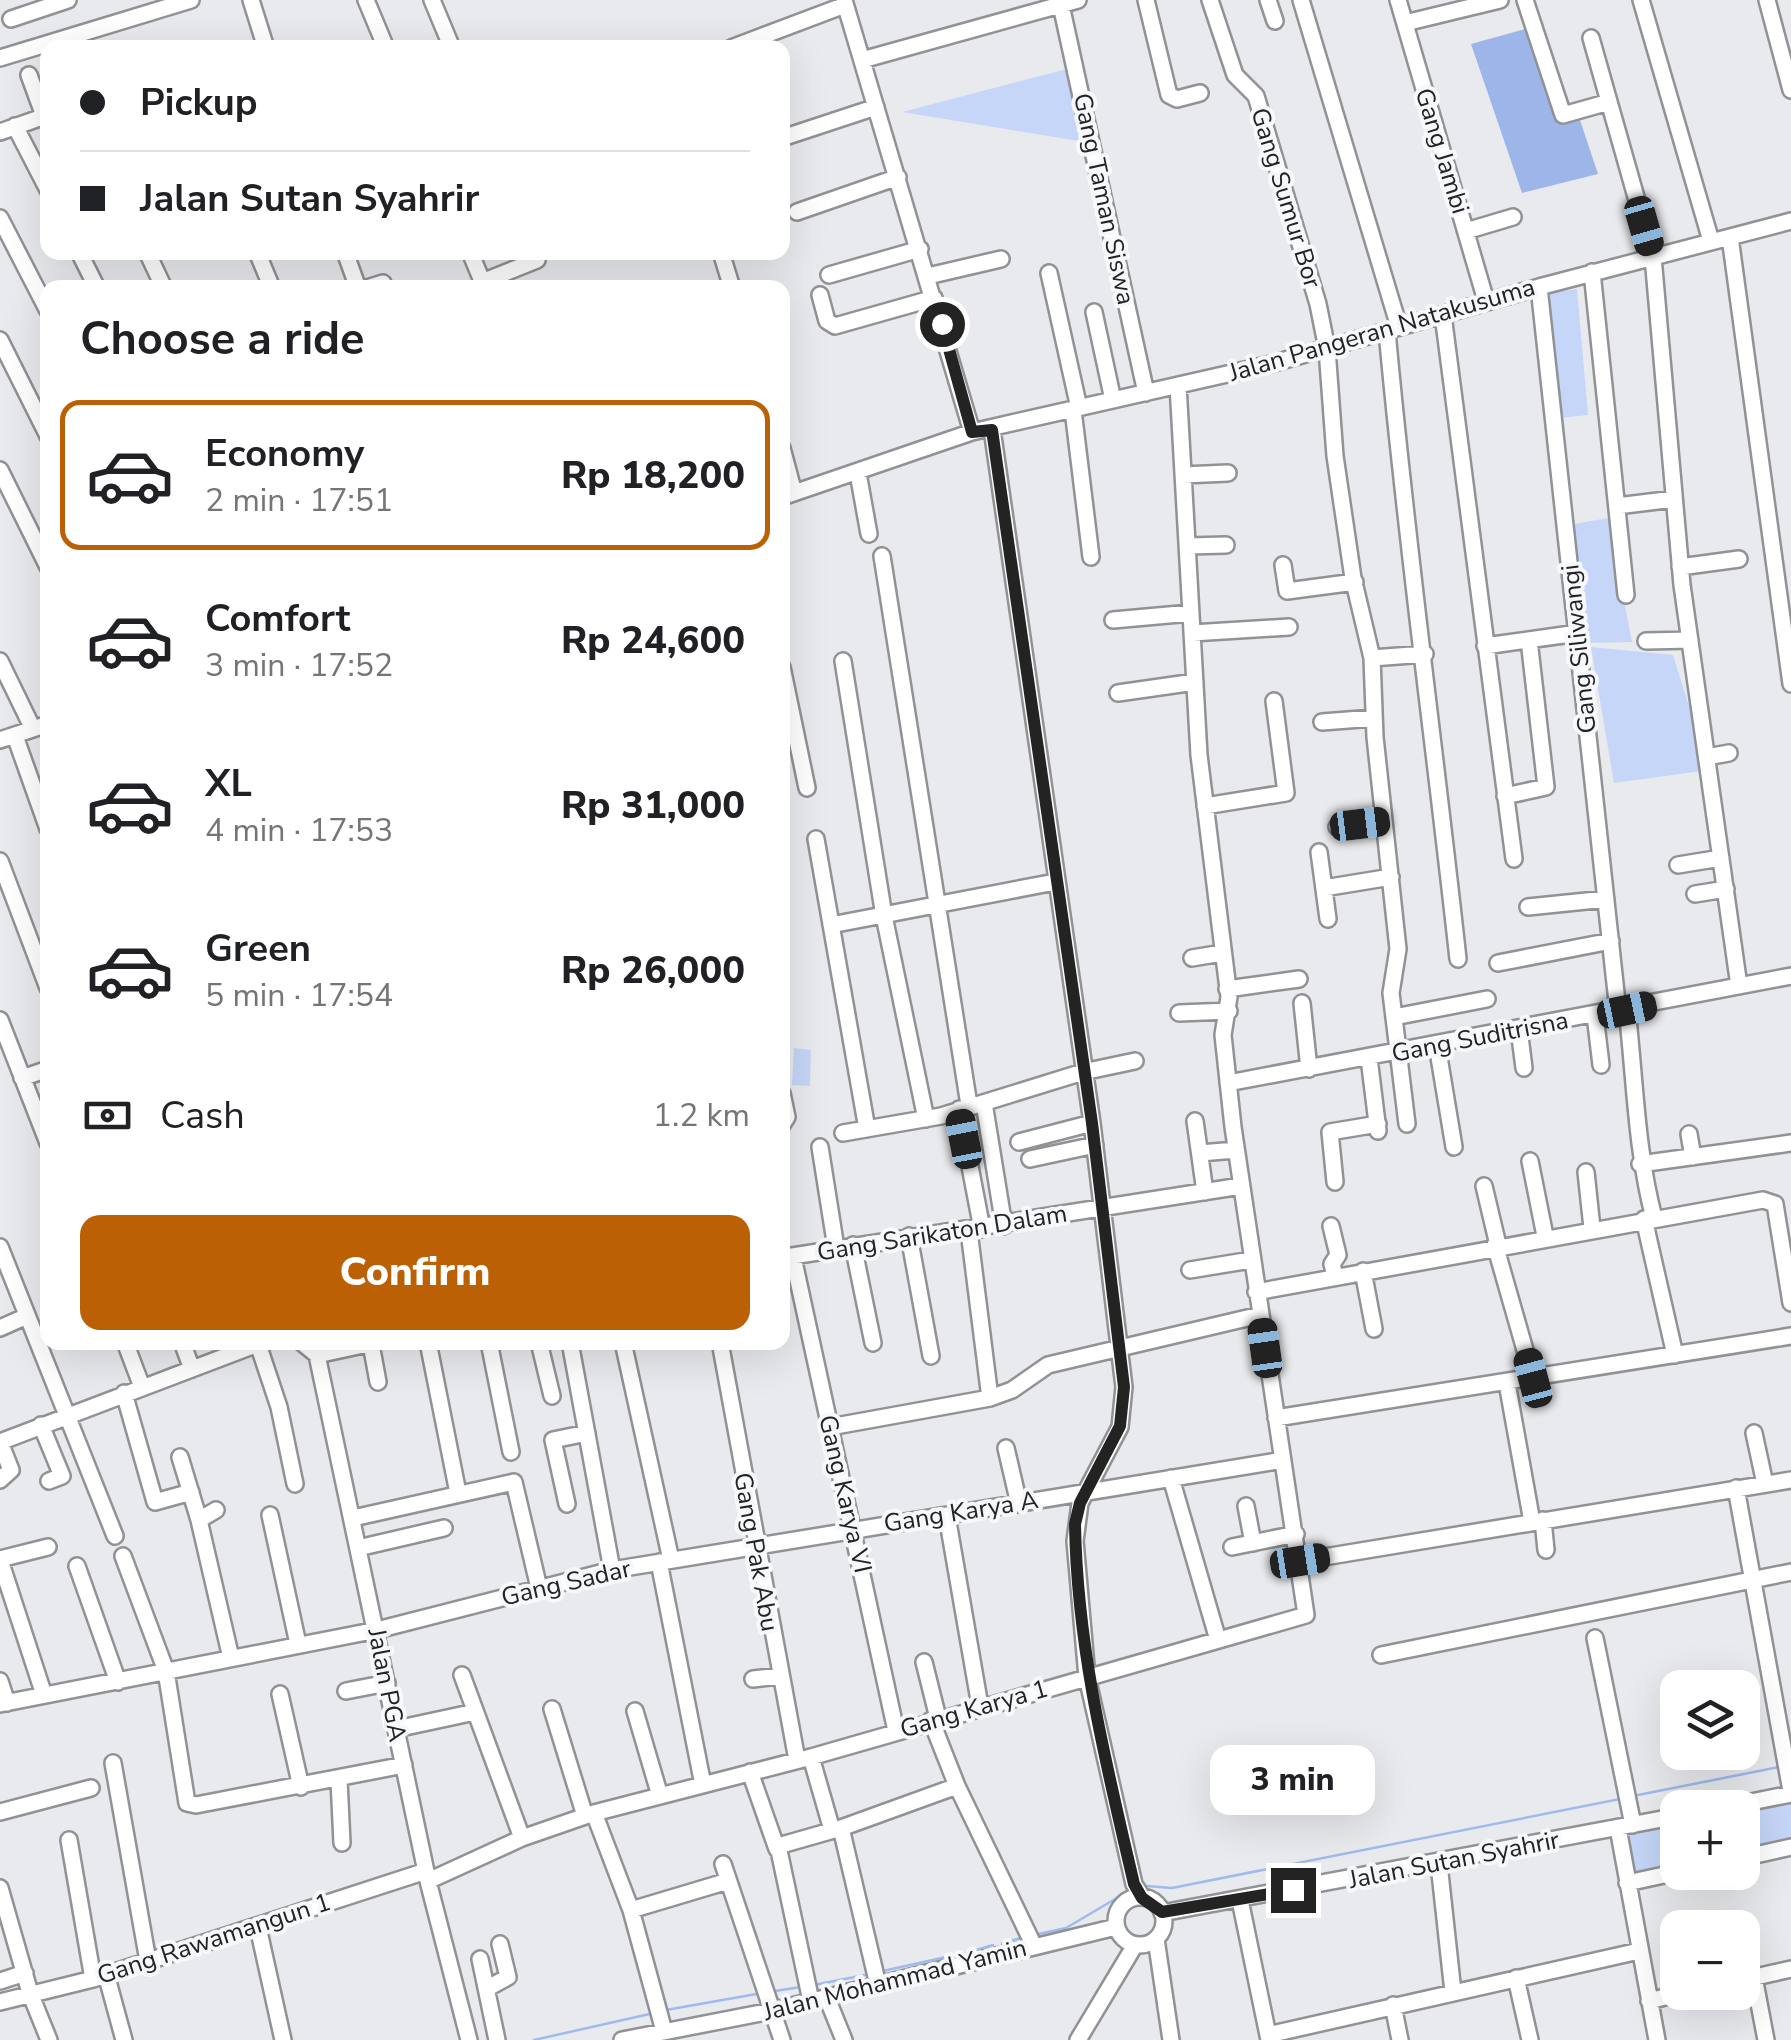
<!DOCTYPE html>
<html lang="en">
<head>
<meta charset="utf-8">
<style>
  body { margin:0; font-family:"Nunito Sans",sans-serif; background:#f2f2f2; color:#202124; height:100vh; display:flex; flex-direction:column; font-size:38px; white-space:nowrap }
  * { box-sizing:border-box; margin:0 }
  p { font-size:32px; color:#757577 }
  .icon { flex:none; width:55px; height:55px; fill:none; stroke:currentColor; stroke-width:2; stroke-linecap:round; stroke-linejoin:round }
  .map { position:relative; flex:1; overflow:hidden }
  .drawer { position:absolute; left:40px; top:280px; width:750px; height:1070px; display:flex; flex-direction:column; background:#fff; border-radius:20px; box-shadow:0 10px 40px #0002 }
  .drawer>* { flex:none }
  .hud { position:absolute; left:40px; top:40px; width:750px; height:220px; border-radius:20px; box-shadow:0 10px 40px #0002; display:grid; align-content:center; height:220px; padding:0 40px; background:#fff }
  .fabs { position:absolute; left:1660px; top:1670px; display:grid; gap:20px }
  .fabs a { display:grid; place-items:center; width:100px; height:100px; border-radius:20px; background:#fff; box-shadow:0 10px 40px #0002; font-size:50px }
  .end { position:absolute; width:45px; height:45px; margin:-22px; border:12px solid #232324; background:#fff; box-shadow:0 0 0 5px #fff }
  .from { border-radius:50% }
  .bubble { position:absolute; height:70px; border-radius:20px; background:#fff; box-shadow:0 10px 40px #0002; font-size:32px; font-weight:800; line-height:70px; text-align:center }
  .car { position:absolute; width:30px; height:60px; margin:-30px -15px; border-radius:12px; box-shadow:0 0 8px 2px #0007; background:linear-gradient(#222 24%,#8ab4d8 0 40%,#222 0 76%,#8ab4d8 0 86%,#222 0) }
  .hud b { display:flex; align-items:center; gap:35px; height:95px; font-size:38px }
  .hud b+b { border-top:2px solid #e0e0e0 }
  .hud i { width:25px; height:25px; background:#202124 }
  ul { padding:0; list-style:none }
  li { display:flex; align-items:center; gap:30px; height:150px; margin:0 20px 15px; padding:0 20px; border:5px solid transparent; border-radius:20px }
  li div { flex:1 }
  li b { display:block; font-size:38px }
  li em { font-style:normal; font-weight:800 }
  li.on { border-color:#bb6005 }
  li>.icon { width:90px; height:90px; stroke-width:1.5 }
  h2 { padding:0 40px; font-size:45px; line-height:120px }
  .pay { display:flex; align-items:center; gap:25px; height:110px; padding:0 40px; font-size:38px }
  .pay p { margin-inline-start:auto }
  .primary-button { display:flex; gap:20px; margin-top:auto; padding:20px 40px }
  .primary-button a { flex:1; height:115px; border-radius:20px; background:#bb6005; color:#fff; font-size:40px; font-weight:800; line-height:115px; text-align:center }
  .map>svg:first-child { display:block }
</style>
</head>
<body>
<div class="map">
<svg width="1791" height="2040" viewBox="0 0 1791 2040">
  <rect width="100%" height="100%" fill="#e9eaed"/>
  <path fill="#c5d6f8" d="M1067,69l18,73 -183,-30z
    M1577,289l11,126 -29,3 -20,-123z
    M1608,518l24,124 -47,1 -11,-119z
    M1591,647l82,8 36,115 -95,13z
    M794,1048l17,2 -1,36 -18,-1z
    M1791,1799v48l-48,10v-47z
    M1677,1823v47l-40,8 -10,-45z"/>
  <path fill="#9db5e8" d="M1529,28l28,94 22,-5 19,57 -76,19 -51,-149z"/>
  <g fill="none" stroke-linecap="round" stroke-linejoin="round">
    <path stroke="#a1baed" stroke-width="2.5" d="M1633,1796l146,-29
      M1147,1886l25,2 448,-89
      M1034,1935l32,-7 56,-33
      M1002,1943l19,-5
      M973,1951l20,-6
      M883,1971l81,-18
      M814,1985l56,-11
      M775,1991l26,-4
      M666,2010l96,-17
      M534,2040l120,-27"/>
    <g stroke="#919295" stroke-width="20">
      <path id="minor" d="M251,0l15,48
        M366,0l20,48
        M432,0l20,48
        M844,0l128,432
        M1146,0l23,95 8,4 23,-6
        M1210,0l25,75 21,21 62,208 9,45 8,107 18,122 19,80 3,79 23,212 -7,44 16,131
        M1268,0l7,21
        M1301,0l98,327
        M1398,0l88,301
        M1525,0l38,115 46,-13
        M1641,0l70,241
        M1767,0l24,90
        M1061,5l85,388
        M11,19l57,-19
        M1405,23l95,-23
        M1591,38l62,219 29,328 57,401
        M731,48l114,-43
        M0,58l191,-58
        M862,60l216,-60
        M29,75l15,41
        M15,126l33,64
        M0,132l48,-17
        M782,138l94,-31
        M797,212l101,-35
        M0,218l48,93
        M1466,231l47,-14
        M1730,237l61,447
        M79,252l18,36
        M147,252l17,36
        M257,252l15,36
        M345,252l13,36
        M470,252l15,36
        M721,252l11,36
        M1592,272l34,323
        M1049,273l30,135
        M829,275l91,-26
        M928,276l73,-17
        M482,282l55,-22
        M1539,287l79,724
        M367,288l16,-5
        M820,295l7,26 8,5 99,-28
        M1094,312l19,88
        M1443,315l71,544
        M1387,331c19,210 48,418 71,628
        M0,340l48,96
        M1073,410l18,147
        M992,429l100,694 32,264 -4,40 -40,76 -5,38 12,136 47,207 8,13
        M782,448l12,45
        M0,470l48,97
        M858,473l11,61
        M1183,475l45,-2
        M782,497l190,-65 299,-68 268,-77 252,-66
        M1617,506l57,-7
        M1187,546l39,-1
        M882,556l87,549
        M1283,565l4,26 68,-9
        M1680,567l59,-8
        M1113,620l78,-7
        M1192,633l97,-6
        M1646,641l44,-1
        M1485,646l93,-13
        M1372,658l53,-4
        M0,661l33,68
        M843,661l41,255 42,203
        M782,667l25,121
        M1118,693l77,-11
        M1322,722l52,-4
        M15,736l33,93
        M0,740l48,-16
        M1707,757l22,-4
        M1505,796l41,-9 -17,-147
        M1205,806l81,-13 -12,-92
        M1337,827l46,-6
        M816,839l51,290
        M1319,852l9,67
        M0,861l48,127
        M1678,865l43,-7
        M1324,888l67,-11
        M1695,894l31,-5
        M1528,907l78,-8
        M831,925l224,-43
        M1192,958l30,-5
        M1498,963l113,-22
        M1227,989l72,-10
        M1302,1003l7,66
        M1627,1010c8,69 9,140 27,208
        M1179,1013l50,-2
        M1595,1015l6,50
        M1394,1017l93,-18
        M0,1020l48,123
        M1519,1029l5,39
        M1437,1045l17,102
        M1369,1058l9,73
        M22,1078l26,-9
        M1228,1083l563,-107
        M782,1093l5,24 -5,8
        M984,1103l20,123
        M959,1109l23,120
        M1195,1121l10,71
        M843,1133l98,-17 142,-44 52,-11
        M1689,1134l4,23
        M1019,1142l73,-19
        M820,1147l16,101
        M1200,1153l36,-3
        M1030,1159l65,-14
        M1530,1161l15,75
        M1640,1164l151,-21
        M1586,1172l6,56
        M1335,1182l-5,-50 48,-8
        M1484,1186l14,59
        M1644,1219l31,136
        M1331,1226l7,29 -6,9 3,12
        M969,1231l21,167
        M909,1236l22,120
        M853,1245l20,98
        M1495,1245l38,133
        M0,1247l115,289
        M786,1257l455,-71
        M793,1257l103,474
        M1190,1270l61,-10
        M1363,1271l11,58
        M1256,1292l507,-92 12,4 16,99
        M0,1328l27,-12
        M125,1342l17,45
        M182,1342l10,27
        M301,1342l16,13 111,526 41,159
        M428,1342l30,151
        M489,1342l22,110
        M539,1342l13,54
        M570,1342l42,228
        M623,1342l48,218
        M720,1342l77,418
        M258,1344l21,63 16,77
        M371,1344l7,38
        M317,1355l60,-13
        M1507,1383l25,139
        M124,1393l31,109 36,-10
        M1276,1418l515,-82
        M41,1425l21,51 -13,5
        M830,1427l160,-29 22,-8 36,-25 212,-50
        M1754,1433l11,51
        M0,1442l263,-100
        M0,1442l11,28 -11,10
        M1006,1448l13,56
        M180,1457l19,63
        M1171,1478l47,162
        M1736,1488l55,303
        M567,1504l-14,-64 34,-7
        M1246,1506l7,37
        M216,1510l-17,10 32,138
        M270,1515l28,129
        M947,1516l33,190
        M353,1518l161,-36 25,106
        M1543,1520l3,30
        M1232,1547l64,-13
        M358,1548l86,-20
        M123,1556l43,115 21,132 9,2 208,-40
        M0,1559l48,-12
        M0,1560l44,135
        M1300,1561l491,-81
        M659,1562l44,223
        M77,1566l41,116
        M1595,1638l38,187
        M1381,1655l410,-83
        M924,1662l14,56
        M462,1675l60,163
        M753,1679l26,-3
        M0,1681l7,22
        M346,1691l41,-8
        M280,1694l21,93
        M0,1704l377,-74 235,-60 671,-110
        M552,1709l33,107
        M635,1711l25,85
        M931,1720l26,66 77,160
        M396,1729l79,-17
        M811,1757l21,73
        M113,1763l35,198
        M750,1772l27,77
        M339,1780l3,63
        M1721,1808l70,-14
        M0,1812l91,-24
        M594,1813l37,97 33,121
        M841,1828l37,157
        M1618,1828l39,212
        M69,1840l24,139
        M1742,1858l49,-11
        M723,1864l59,176
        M1439,1864l14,128
        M428,1881l94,-43 72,-25 217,-56 495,-142 -73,-488 -10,-92 6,-38 -30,-242 -21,-370
        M1627,1883l51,-11
        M0,1888l30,105 19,47
        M1116 1921a24 24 0 1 1 48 0a24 24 0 1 1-48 0Z
        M1240,1900l29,140
        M631,1910l97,-29
        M1162,1913l516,-97
        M258,1927l25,113
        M1156,1939l15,101
        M480,1959l17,81
        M106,1974l18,66
        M1754,1977l12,63
        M1516,1978l14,62
        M1742,1980l49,-11
        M0,1981l25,-8
        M488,1988l20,-11 -8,-33
        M827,1998l17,42
        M811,2001l-33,-155 63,-18 116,-42
        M1649,2001l36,-9
        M0,2002l93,-23 333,-108
        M1393,2005l7,35
        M1268,2035l371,-84
        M622,2040l149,-29 345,-84
        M1078,2040l57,-95"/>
    </g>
    <use href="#minor" stroke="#fff" stroke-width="15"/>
  </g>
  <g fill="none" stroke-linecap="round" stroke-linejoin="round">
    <path stroke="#232324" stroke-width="12" d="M942,324l30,108 20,-2 100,693 32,264 -4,39 -40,77 -5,21c2,124 31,240 59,360l8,14 20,14 131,-22"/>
  </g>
  <g text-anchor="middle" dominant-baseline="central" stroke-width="8" stroke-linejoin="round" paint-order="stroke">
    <g font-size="25" fill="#232324" stroke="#f6f8fb">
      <text transform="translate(1442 151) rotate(73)">Gang Jambi</text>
      <text transform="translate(1286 198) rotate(73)">Gang Sumur Bor</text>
      <text transform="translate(1104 199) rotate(78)">Gang Taman Siswa</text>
      <text transform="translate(1382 330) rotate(-16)">Jalan Pangeran Natakusuma</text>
      <text transform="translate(1579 649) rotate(-96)">Gang Siliwangi</text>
      <text transform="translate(1480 1037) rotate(-11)">Gang Suditrisna</text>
      <text transform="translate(942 1233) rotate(-9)">Gang Sarikaton Dalam</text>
      <text transform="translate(845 1494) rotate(77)">Gang Karya VI</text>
      <text transform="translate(961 1512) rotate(-9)">Gang Karya A</text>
      <text transform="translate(756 1552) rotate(80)">Gang Pak Abu</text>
      <text transform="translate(566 1583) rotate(-13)">Gang Sadar</text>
      <text transform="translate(387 1685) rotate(79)">Jalan PGA</text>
      <text transform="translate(974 1709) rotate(-16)">Gang Karya 1</text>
      <text transform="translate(1454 1860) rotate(-11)">Jalan Sutan Syahrir</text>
      <text transform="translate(214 1939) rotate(-18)">Gang Rawamangun 1</text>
      <text transform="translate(895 1980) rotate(-14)">Jalan Mohammad Yamin</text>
    </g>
  </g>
</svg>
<div class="fabs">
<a><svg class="icon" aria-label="layers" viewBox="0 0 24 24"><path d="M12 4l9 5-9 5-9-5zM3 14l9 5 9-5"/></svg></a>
<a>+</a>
<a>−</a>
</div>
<i class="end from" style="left:942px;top:324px"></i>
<i class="end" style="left:1293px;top:1890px"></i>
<div class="bubble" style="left:1210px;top:1745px;width:165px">3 min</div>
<i class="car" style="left:1644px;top:226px;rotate:164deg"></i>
<i class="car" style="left:1360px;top:824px;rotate:83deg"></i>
<i class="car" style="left:1627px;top:1010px;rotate:78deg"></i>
<i class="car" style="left:964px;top:1139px;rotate:349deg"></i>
<i class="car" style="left:1265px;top:1348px;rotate:352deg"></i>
<i class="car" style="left:1533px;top:1378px;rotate:345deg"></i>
<i class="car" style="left:1300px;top:1561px;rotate:81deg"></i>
<div class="hud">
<b><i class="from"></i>Pickup</b>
<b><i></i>Jalan Sutan Syahrir</b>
</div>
<section class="drawer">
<h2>Choose a ride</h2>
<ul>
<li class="on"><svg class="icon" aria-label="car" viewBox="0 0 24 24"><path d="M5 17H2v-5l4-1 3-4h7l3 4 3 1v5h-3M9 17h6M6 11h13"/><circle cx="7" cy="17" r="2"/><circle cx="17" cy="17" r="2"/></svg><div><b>Economy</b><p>2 min · 17:51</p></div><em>Rp 18,200</em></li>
<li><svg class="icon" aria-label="car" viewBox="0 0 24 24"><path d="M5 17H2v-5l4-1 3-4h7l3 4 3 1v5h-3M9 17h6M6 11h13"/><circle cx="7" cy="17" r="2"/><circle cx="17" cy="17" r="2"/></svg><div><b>Comfort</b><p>3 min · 17:52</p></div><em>Rp 24,600</em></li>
<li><svg class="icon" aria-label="car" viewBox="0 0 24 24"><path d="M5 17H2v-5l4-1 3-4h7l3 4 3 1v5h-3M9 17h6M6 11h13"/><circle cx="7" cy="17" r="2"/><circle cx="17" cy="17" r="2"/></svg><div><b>XL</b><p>4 min · 17:53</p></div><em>Rp 31,000</em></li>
<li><svg class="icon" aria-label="car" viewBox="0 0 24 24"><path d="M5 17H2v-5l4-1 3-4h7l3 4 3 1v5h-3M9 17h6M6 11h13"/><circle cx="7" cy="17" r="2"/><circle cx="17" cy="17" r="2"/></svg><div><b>Green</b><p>5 min · 17:54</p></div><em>Rp 26,000</em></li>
</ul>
<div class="pay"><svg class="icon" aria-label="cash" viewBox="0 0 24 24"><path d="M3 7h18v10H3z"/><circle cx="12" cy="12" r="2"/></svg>Cash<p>1.2 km</p></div>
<div class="primary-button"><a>Confirm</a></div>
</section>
</div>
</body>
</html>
